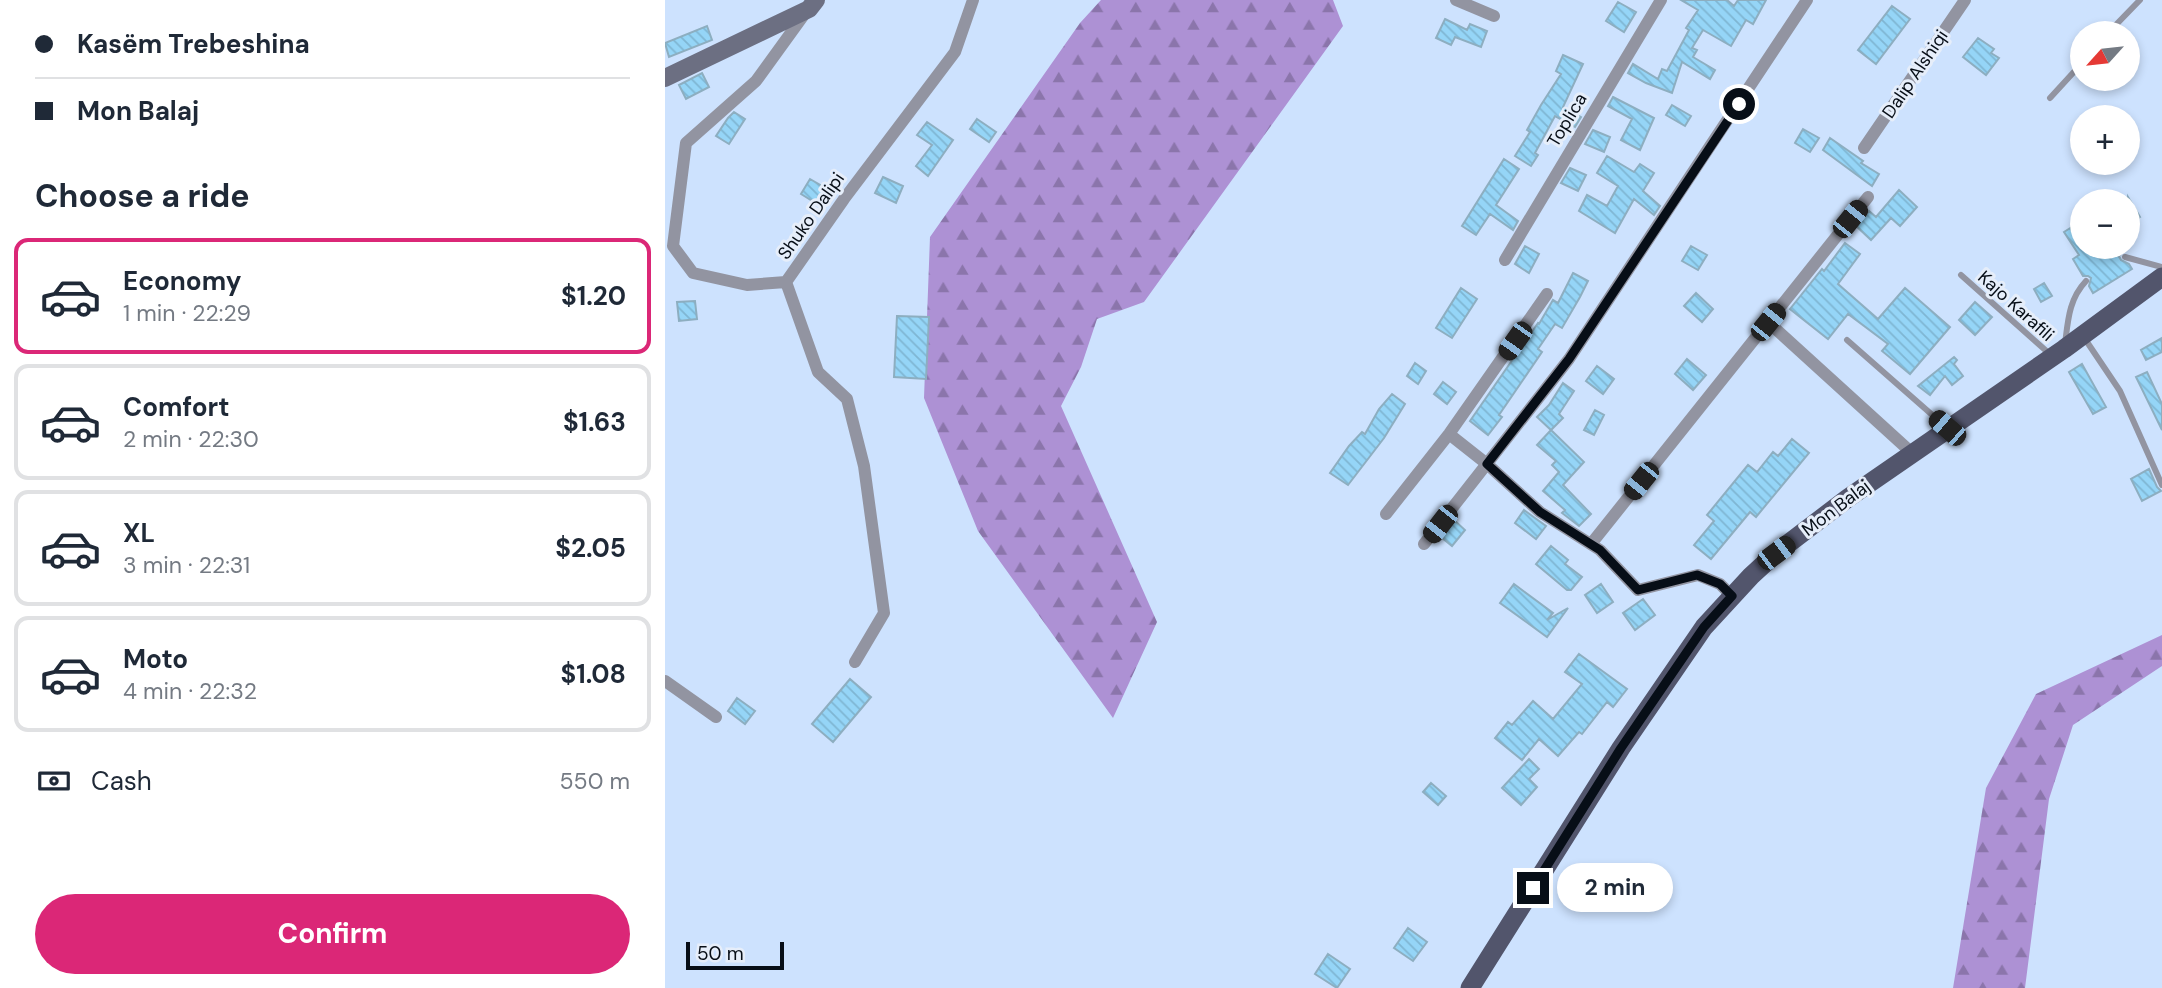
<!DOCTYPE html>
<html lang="en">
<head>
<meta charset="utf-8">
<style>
  body { margin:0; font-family:"DM Sans",sans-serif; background:#f2f2f3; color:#1f2937; height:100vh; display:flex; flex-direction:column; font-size:26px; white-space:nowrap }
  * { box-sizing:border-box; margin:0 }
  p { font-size:23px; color:#747a83 }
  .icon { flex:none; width:38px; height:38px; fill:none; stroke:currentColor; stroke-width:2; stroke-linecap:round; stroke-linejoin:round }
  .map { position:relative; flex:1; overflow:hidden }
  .side { display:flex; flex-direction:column; background:#fff; width:665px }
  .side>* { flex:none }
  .top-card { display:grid; align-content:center; height:154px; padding:0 35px; background:#fff }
  .needle { width:46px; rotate:243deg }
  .tools { position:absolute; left:1405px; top:21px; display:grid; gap:14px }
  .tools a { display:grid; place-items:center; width:70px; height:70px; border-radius:50%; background:#fff; box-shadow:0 4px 10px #0003; font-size:35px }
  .scale { position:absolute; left:21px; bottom:18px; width:98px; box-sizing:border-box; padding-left:7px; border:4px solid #070e17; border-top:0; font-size:19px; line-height:24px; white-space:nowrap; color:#070e17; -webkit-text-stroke:5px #e6eefa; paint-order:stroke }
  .end { position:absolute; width:32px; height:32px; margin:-16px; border:9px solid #070e17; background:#fff; box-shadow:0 0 0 4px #fff }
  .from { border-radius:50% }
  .bubble { position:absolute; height:49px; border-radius:24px; background:#fff; box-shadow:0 4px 10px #0003; font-size:23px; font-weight:700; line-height:49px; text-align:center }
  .car { position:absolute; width:21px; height:42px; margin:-21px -10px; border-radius:9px; box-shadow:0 0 5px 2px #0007; background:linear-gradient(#222 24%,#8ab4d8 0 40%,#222 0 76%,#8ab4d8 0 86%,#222 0) }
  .top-card b { display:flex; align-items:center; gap:24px; height:66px; font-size:26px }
  .top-card b+b { border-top:2px solid #e0e1e3 }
  .top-card i { width:18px; height:18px; background:#1f2937 }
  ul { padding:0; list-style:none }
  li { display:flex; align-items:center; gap:21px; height:116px; margin:0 14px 10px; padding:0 21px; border:4px solid #e0e1e3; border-radius:14px }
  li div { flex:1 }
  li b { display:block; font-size:26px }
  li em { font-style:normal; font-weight:700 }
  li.selected { border-color:#db2777 }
  li>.icon { width:63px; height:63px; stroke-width:1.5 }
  h2 { padding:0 35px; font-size:32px; line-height:84px }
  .pay { display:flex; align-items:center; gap:18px; height:77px; padding:0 35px; font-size:26px }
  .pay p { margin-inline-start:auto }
  .cta { display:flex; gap:14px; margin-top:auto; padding:14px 35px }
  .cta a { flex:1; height:80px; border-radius:42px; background:#db2777; color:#fff; font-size:28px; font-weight:700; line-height:80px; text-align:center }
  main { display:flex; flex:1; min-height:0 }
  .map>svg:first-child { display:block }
</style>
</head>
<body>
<main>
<section class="side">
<div class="top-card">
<b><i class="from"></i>Kasëm Trebeshina</b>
<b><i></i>Mon Balaj</b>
</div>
<h2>Choose a ride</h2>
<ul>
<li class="selected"><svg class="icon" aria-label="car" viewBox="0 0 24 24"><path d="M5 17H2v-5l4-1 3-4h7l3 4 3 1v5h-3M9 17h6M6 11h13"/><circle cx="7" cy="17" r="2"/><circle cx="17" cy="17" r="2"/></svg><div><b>Economy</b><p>1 min · 22:29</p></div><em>$1.20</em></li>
<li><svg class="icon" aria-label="car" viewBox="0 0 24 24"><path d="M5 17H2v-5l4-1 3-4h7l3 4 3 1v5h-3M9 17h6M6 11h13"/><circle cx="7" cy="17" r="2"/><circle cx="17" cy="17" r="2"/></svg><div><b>Comfort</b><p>2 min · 22:30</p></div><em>$1.63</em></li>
<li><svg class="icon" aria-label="car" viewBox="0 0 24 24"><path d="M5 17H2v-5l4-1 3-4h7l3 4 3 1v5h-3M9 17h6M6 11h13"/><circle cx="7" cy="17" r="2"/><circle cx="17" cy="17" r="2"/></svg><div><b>XL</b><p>3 min · 22:31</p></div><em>$2.05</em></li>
<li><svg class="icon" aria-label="car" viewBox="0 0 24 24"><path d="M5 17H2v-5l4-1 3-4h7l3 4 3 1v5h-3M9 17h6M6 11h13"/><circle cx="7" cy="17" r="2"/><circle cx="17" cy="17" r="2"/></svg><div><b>Moto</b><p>4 min · 22:32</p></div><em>$1.08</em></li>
</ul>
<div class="pay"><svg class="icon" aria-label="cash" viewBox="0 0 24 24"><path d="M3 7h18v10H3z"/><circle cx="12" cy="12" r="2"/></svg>Cash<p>550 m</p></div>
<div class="cta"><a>Confirm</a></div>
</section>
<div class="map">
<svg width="1497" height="988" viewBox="0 0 1497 988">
  <defs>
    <pattern id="forest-firs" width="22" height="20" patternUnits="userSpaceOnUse" patternTransform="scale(1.75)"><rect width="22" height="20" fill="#ad91d4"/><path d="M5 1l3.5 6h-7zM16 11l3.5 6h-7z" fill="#8b75ab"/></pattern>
    <pattern id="building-back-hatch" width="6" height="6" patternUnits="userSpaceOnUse" patternTransform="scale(1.75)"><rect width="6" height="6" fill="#95d5f7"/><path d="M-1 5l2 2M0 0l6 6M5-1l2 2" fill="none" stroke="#7fb6d3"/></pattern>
  </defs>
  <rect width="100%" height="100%" fill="#cde2fe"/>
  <path fill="url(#forest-firs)" d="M436,0h232l10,26 -199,276 -47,17 -16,48 -20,39 96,216 -44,96 -135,-187 -54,-133 6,-161 150,-214z
    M1497,635v31l-89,59 -24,74 -24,189h-72l33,-200 50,-94z"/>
  <path fill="url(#building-back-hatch)" stroke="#8daec0" stroke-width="2" d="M1016,0h46l7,6 4,-6h28l-13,24 -7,-4 -15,26 -28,-16 -11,18 5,2 -4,7 22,13 -5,9 -28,-17 -10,31 -26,-10 -18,-10 5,-9 25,15 4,-10 5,2 22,-41 -3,-2 12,-18z
    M953,2l18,10 -12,20 -18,-11z
    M1227,6l18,13 -34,45 -18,-14z
    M780,19l22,11 3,-6 17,7 -6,16 -26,-10 -4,8 -15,-7z
    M42,26l5,14 -43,17 -4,-14z
    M1313,38l16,11 -3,4 8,5 -13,17 -23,-18z
    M898,55l20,9 -20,43 18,10 -6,10 -20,-11 -20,37 3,2 -7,11 -16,-10 15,-24 -3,-2 14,-25 20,-31 -5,-3z
    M37,73l7,14 -23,12 -7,-14z
    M948,97l41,21 -14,32 -19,-10 11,-21 -24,-13z
    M1007,105l19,11 -6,10 -19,-11z
    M69,112l11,7 -16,25 -13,-8 12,-18z
    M312,119l19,13 -7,10 -19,-13z
    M262,122l26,18 -25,36 -12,-10 16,-21 -15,-10z
    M1138,129l16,9 -9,14 -15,-9z
    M928,130l17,7 -6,15 -19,-8z
    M1165,138l33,23 -2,2 18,11 -7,12 -49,-36z
    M942,156l27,16 6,-8 14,9 -11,18 17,15 -6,9 -20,-16 -19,34 -36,-22 8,-16 20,11 11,-20 -21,-13z
    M839,159l15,10 -23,36 22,16 -5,9 -23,-16 -14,21 -14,-9z
    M905,168l16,7 -8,16 -17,-8z
    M218,177l20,9 -7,17 -21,-10z
    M145,179l17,10 -8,16 -18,-11z
    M1234,190l18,17 -17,19 -9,-8 -20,22 -15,-14 13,-15 7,6z
    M1463,197l12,20 -12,8z
    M1418,220v27h36l3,5 -3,4 2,4 8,4 3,5 -39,24 -4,-7 2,-8 -3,-2h-5l-10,-17 6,-4 -15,-23z
    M1180,243l15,11 -22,30 40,35 27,-31 45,39 -40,47 -28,-23 6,-7 -40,-30 -20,25 -38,-30 32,-40 2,2z
    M860,246l14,8 -10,19 -14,-9z
    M1026,246l16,9 -9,15 -16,-9z
    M908,273l15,8 -8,16 -18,31 -7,-4 -17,25 4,3 -43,63 3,2 -14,18 -18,-14 68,-98 1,1 14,-24 5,3z
    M1379,283l8,13 -11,6 -7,-13z
    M796,288l16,11 -25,39 -16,-10z
    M1031,293l17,16 -11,13 -18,-16z
    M30,301l2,18 -18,2 -2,-19z
    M1310,302l17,15 -17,18 -16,-15z
    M232,316l32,1 -3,62 -32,-2z
    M1497,338v14l-16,8 -5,-10z
    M1289,357l3,3 -3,4 9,12 -11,9 -7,-9 -15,19 -12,-9z
    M1022,359l19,16 -13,15 -18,-16z
    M750,363l11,8 -8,13 -11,-8z
    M1417,364l24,43 -13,7 -24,-42z
    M932,366l17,13 -11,15 -17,-13z
    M1482,372l15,32v26l-26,-53z
    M778,382l13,10 -9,12 -13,-10z
    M898,383l11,8 -15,23 4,4 -12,12 -14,-13 12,-12z
    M727,394l13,10 -21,34 -36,47 -18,-12 19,-27 13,-14 3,2 14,-25z
    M930,410l9,5 -10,20 -10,-5z
    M886,430l33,32 -21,23 28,29 -12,12 -17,-13 3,-3 -22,-19 16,-19 -7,-7 4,-4 -19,-16z
    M1127,439l17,14 -53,64 -6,-5 -39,47 -17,-14 20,-24 -7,-6 41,-50 9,7 16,-20 5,4z
    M1484,469l8,18 4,4 -19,10 -11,-22z
    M859,510l22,16 -10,13 -21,-16z
    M789,520l11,10 -13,16 -11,-9z
    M886,546l17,14 -3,4 17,13 -11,13h-4l-31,-26z
    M849,584l39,29 -6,7 21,-12 -21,29 -47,-34z
    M936,584l12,18 -16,11 -12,-18z
    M978,599l12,16 -20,15 -12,-17z
    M914,654l48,35 -14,18 -6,-5 -25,32 -3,-2 -21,24 -19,-17 -17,21 -27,-22 13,-16 4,3 21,-24 20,18 29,-35 -17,-12z
    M185,679l21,18 -38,45 -21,-18z
    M72,698l18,13 -10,13 -17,-13z
    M864,759l10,10 -10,10 8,8 -16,18 -19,-17z
    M766,783l15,13 -8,9 -15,-13z
    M743,928l19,14 -14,19 -19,-13z
    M663,954l22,15 -13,19 -22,-14z"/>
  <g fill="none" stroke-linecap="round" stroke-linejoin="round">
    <path stroke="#9294a1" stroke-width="6" d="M1443,33l32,-33
      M1385,98l33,-36
      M1460,257l37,10
      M1296,275l91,81
      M1420,339l35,52 42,94
      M1182,340l99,87
      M1400,344c3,-24 4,-45 21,-63"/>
    <path stroke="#9294a1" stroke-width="12" d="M791,0l38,16
      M141,12l-50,69 -70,62 -13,103 20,27 54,12 39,-3 58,-83 111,-147 18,-52
      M1199,148l101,-148
      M840,260l156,-260
      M121,282l32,90 29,27 17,67 20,147 -29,49
      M1103,322l144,131
      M784,434l38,30 53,48 60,38 38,40 60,-15 22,9 12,12
      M721,514l63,-80 98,-140
      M759,544l145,-185 238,-359
      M926,544l277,-347
      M0,681l51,36"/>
    <path stroke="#6c6f82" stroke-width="18" d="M0,78l144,-69 7,-9"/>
    <path stroke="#52556c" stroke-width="19" d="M805,988l151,-240 83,-121 47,-51 25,-23 72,-55 216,-149 98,-72"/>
  </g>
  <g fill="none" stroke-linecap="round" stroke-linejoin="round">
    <path stroke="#070e17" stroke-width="9" d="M868,888l88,-140 83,-121 28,-31 -12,-12 -23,-9 -59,15 -38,-40 -60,-38 -53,-48 82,-105 170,-255"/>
  </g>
  <g text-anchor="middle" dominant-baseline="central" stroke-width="6" stroke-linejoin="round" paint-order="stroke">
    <g font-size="18" fill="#070e17" stroke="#e6eefa">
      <text transform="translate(1250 74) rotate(-56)">Dalip Alshiqi</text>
      <text transform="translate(902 120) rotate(-59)">Toplica</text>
      <text transform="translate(146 216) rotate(-55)">Shuko Dalipi</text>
      <text transform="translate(1351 306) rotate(42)">Kajo Karafili</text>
      <text transform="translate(1171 508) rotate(-37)">Mon Balaj</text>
    </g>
  </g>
</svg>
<div class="tools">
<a><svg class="needle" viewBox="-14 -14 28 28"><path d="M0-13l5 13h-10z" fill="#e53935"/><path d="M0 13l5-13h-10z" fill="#747a83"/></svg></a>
<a>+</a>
<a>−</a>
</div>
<div class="scale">50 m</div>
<i class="end from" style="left:1074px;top:104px"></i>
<i class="end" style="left:868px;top:888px"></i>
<div class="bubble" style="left:892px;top:863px;width:116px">2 min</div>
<i class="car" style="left:1185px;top:219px;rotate:39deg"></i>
<i class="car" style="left:1103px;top:322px;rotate:39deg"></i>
<i class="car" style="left:850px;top:341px;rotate:215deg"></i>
<i class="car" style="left:1282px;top:428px;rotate:311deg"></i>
<i class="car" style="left:976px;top:481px;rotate:219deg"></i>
<i class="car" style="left:775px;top:524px;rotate:218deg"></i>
<i class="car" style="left:1111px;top:553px;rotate:53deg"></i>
</div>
</main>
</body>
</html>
